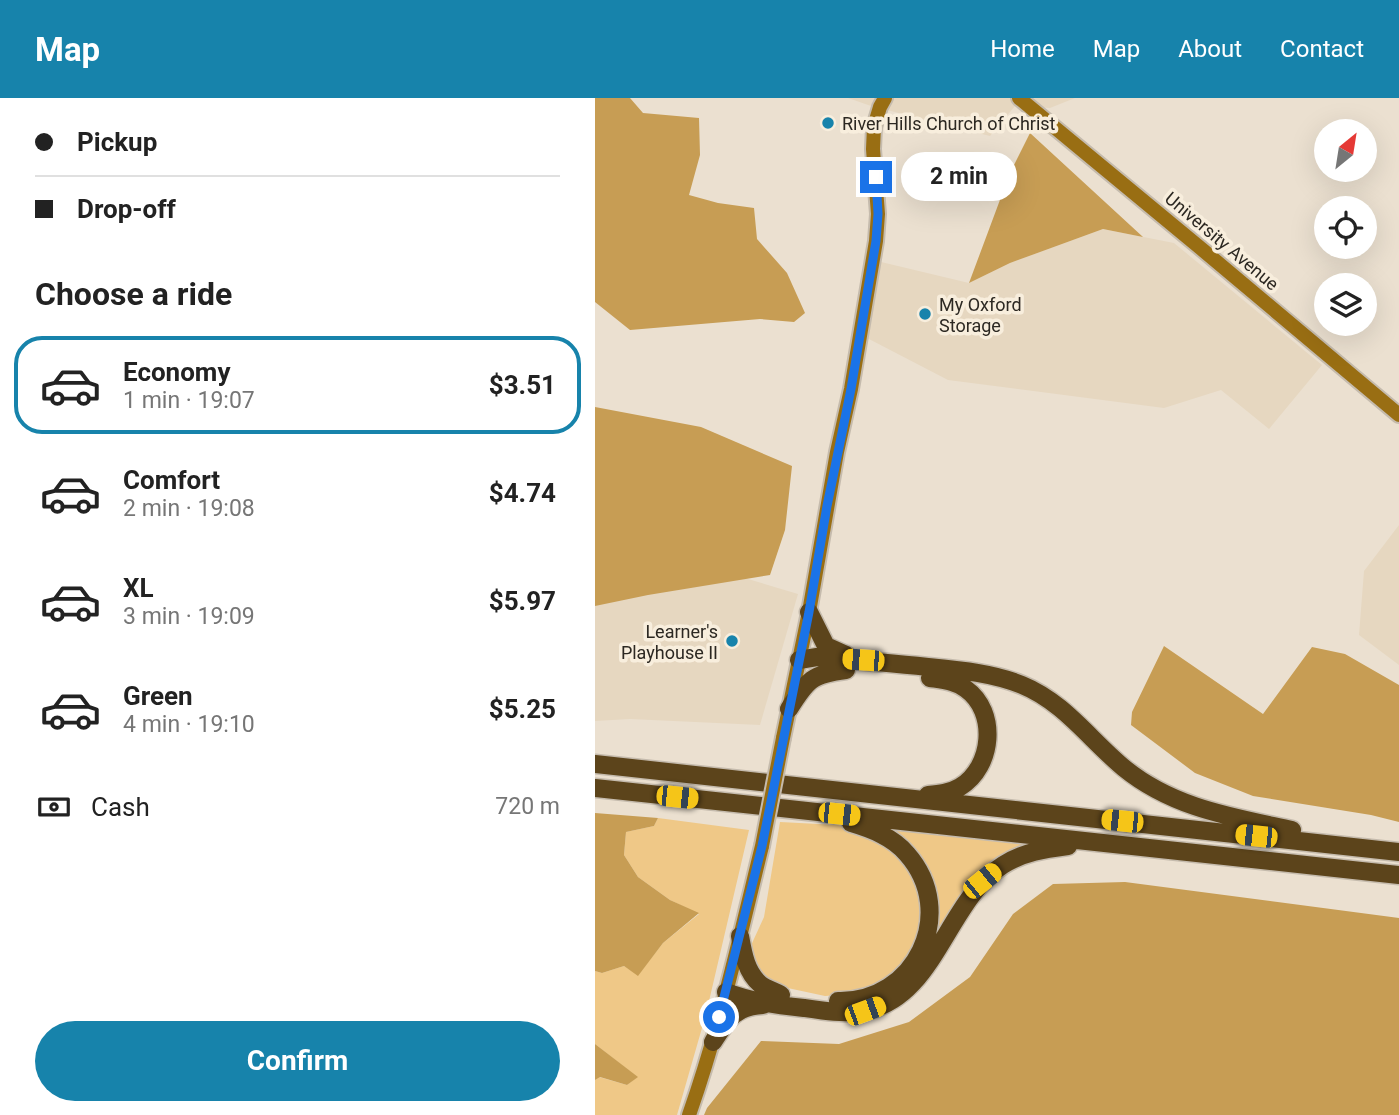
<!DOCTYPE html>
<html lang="en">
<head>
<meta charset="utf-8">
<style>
  body { margin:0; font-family:Roboto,sans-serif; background:#f2f2f2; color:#222; height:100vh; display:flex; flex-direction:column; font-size:26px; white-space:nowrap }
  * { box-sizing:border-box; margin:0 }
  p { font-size:23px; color:#767676 }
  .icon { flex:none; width:38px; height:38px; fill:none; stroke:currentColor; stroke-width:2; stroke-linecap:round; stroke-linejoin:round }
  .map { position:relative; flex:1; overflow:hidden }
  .panel { display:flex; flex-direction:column; background:#fff; width:595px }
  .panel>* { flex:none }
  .top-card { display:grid; align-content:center; height:154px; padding:0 35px; background:#fff }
  .needle { width:46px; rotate:30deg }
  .fabs { position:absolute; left:719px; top:21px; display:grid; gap:14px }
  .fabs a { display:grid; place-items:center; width:63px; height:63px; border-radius:50%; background:#fff; box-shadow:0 7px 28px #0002; font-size:35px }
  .end { position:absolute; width:32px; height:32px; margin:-16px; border:9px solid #1a73e8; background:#fff; box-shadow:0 0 0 4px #fff }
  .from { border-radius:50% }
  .bubble { position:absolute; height:49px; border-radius:24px; background:#fff; box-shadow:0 7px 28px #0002; font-size:23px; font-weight:700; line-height:49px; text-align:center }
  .car { position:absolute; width:21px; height:42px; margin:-21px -10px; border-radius:9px; box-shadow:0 0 5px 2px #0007; background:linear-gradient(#f5c518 24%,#345 0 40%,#f5c518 0 76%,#345 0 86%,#f5c518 0) }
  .top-card b { display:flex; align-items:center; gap:24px; height:66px; font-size:26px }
  .top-card b+b { border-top:2px solid #e0e0e0 }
  .top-card i { width:18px; height:18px; background:#222 }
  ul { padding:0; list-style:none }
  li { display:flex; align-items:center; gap:21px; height:98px; margin:0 14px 10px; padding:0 21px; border:4px solid transparent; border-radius:28px }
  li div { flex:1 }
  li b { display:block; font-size:26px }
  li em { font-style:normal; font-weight:700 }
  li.on { border-color:#1783ab }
  li>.icon { width:63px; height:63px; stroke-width:1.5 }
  h2 { padding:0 35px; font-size:32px; line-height:84px }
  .pay { display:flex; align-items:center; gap:18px; height:77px; padding:0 35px; font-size:26px }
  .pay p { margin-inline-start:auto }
  .button { display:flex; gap:14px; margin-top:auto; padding:14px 35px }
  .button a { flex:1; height:80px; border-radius:42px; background:#1783ab; color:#fff; font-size:28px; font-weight:700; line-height:80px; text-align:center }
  header { display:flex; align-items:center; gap:42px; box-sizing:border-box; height:98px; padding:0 35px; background:#1783ab; color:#fff }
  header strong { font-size:33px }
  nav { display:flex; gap:38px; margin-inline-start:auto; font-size:24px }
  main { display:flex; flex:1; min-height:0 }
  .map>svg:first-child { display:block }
</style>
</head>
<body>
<header>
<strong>Map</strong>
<nav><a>Home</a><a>Map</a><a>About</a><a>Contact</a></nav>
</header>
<main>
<section class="panel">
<div class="top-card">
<b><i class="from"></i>Pickup</b>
<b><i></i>Drop-off</b>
</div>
<h2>Choose a ride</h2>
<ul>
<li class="on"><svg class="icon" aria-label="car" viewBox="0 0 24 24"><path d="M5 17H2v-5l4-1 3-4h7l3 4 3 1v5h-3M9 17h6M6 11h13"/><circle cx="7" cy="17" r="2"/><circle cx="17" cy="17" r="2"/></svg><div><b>Economy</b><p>1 min · 19:07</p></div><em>$3.51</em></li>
<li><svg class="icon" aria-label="car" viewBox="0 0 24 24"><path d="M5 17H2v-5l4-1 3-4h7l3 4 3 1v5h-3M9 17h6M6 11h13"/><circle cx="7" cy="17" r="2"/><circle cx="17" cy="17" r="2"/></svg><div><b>Comfort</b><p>2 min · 19:08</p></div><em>$4.74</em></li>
<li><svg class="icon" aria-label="car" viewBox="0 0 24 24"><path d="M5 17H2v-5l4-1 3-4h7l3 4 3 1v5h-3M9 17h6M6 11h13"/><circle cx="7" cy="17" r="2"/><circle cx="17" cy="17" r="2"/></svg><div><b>XL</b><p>3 min · 19:09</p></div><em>$5.97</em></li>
<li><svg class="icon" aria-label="car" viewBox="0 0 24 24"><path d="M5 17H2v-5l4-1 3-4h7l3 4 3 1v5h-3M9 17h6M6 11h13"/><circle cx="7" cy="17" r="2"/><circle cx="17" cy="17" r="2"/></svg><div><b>Green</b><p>4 min · 19:10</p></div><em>$5.25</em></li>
</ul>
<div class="pay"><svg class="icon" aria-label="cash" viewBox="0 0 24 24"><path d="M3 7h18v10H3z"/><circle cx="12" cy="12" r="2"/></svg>Cash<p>720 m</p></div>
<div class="button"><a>Confirm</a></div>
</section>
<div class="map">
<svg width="804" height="1017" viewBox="0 0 804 1017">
  <rect width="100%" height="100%" fill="#ebe0d0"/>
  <path fill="#e6d7c0" d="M253,0h227l-25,10 -35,-2 -25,30 -119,-30z
    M508,131l71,14 148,122 -53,64 -48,-39 -57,18 -216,-28 -81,-42 10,-77 92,22 41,-20z
    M804,427v140l-40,-30 5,-64z
    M0,435l203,61 -38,131 -130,-6 -35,2z"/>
  <path fill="#efc887" d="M63,720l91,12 -43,184 -29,101h-82v-35l4,-3 28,8 10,-8 -42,-33v-73l7,2 22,-7 14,9 25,-32 36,-29 -29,-14 -32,-23 -14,-22 2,-23 28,-6z
    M185,724l58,3 40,12 26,19 22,49 -15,53 -43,35 -43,3 -56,-12 -11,-10 -10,-22 16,-35z
    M289,730l147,15 -28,12 -25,22 -17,17 -18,34 -6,-3c0,-9 2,-19 1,-28 -5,-32 -30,-51 -54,-69z"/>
  <path fill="#c79d54" d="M0,0h35l13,15 56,5 1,37 -11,40 29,8 36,5 3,31 30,34 18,40 -11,9 -34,-3 -130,11 -35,-28z
    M435,35l113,104 -40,-8 -93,34 -41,20 41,-110z
    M0,309l106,20 91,39 -7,64 -15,45 -122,20 -53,11z
    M569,548l99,68 49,-67 33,7 54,31v137l-28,-7 -118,-19 -58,-23 -64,-48 1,-13z
    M0,715l63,5 -4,8 -28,6 -2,23 14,22 32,23 29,13 -36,30 -25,33 -14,-10 -22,7 -7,-2z
    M530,784l274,36v197h-695l3,-7 54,-67 78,3 70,-22 61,-45 43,-63 40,-30z
    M0,946l43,33 -11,8 -27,-8 -5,3z"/>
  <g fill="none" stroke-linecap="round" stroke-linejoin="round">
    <g stroke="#c5bbad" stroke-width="18">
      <path id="secondary" d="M424,0l185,153 195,164
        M188,640l26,-126 28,-160 14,-63 25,-148 2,-27 -5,-65 1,-22 6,-20 5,-9
        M94,1017c31,-88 51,-179 73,-269"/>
    </g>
    <g stroke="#c5bbad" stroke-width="21">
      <path id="motorway" d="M214,514l17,34 20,9
        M204,562l18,-3c38,3 74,6 111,10 31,3 65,6 94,18 42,17 68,55 102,83 49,40 108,49 168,62
        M194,611c18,-29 23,-35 57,-39
        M0,666l804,88
        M0,690l804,87
        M333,697c11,-1 22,-2 32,-8 33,-20 38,-75 6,-98 -10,-8 -23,-9 -36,-11
        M145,838c3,17 6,36 20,48 6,5 15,7 21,11
        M131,894c26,10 51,13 78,16 20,3 39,6 59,3 72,-11 83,-110 140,-146 20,-13 42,-16 65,-19
        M243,903c77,2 121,-88 69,-147 -14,-17 -36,-25 -56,-31
        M118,944c14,-22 22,-36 50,-37"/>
    </g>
    <use href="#secondary" stroke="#996e13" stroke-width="14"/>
    <use href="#motorway" stroke="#5c441b" stroke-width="18"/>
    <g stroke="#c5bbad" stroke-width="18" stroke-linecap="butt">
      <path id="secondary-bridge" d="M167,748l21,-108"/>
    </g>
    <use href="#secondary-bridge" stroke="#996e13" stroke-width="14"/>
  </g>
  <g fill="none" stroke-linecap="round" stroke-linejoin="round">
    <path stroke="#1a73e8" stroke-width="9" d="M124,919l43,-171 47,-234 18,-106 24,-117 25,-148 2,-27 -2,-37"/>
  </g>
  <g fill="#1783ab" stroke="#f8eedd" stroke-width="2.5">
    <circle cx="233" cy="25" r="7"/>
    <circle cx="330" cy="216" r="7"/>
    <circle cx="137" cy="543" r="7"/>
  </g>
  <g text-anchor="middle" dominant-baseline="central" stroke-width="7" stroke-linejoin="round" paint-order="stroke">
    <g font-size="18" fill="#2c2822" stroke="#f8eedd" text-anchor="start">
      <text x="247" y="25">River Hills Church of Christ</text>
      <text x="344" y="206">My Oxford<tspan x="344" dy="21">Storage</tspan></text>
      <text x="123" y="533" text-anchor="end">Learner's<tspan x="123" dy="21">Playhouse II</tspan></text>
    </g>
    <g font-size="18" fill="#2c2822" stroke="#f8eedd">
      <text transform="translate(627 143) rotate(40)">University Avenue</text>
    </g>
  </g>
</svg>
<div class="fabs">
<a><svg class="needle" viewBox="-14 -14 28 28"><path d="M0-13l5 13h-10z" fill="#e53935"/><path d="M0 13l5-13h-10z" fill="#767676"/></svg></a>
<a><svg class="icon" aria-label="locate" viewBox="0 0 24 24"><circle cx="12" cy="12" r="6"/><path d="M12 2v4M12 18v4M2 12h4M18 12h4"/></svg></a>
<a><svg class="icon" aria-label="layers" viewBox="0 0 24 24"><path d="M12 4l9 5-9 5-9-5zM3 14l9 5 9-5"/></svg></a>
</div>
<i class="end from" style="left:124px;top:919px"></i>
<i class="end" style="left:281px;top:79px"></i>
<div class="bubble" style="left:306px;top:54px;width:116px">2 min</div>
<i class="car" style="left:268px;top:562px;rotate:274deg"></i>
<i class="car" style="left:82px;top:699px;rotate:96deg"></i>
<i class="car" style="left:244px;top:716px;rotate:96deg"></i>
<i class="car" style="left:527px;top:723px;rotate:276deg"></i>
<i class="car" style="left:661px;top:738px;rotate:276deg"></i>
<i class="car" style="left:387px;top:783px;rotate:51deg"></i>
<i class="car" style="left:270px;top:913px;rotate:70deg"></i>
</div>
</main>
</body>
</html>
